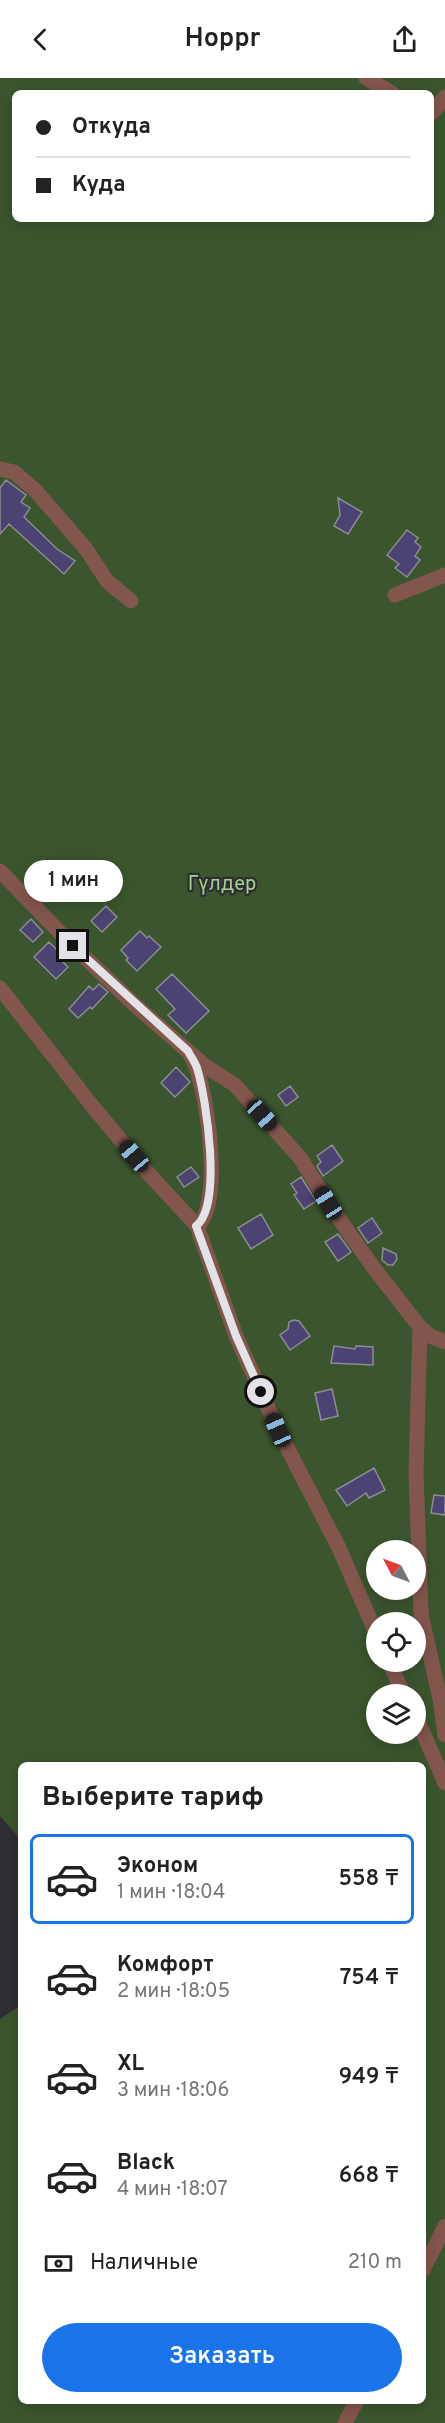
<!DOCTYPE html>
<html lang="ru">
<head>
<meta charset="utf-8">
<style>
  body { margin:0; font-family:Overpass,sans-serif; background:#f2f2f2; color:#222; height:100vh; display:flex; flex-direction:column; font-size:22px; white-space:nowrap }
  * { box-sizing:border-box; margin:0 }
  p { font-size:20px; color:#767676 }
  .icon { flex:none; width:33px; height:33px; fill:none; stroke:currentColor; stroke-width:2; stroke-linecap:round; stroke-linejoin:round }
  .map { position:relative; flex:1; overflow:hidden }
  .panel { position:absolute; left:18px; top:1684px; width:408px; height:642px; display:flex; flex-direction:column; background:#fff; border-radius:9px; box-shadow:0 3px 15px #0003 }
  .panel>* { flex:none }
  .hud { position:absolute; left:12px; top:12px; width:422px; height:132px; border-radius:9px; box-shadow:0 3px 15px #0003; display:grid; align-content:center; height:132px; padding:0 24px; background:#fff }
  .needle { width:39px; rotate:311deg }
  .fabs { position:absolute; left:366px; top:1462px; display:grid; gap:12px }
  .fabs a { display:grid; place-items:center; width:60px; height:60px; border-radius:50%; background:#fff; box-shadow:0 3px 15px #0003; font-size:30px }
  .end { position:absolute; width:27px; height:27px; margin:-14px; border:8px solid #e3e3e7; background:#111; box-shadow:0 0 0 3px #111 }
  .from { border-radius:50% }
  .bubble { position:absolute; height:42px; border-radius:21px; background:#fff; box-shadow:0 3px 15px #0003; font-size:20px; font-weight:600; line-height:42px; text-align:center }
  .car { position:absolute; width:18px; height:36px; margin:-18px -9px; border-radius:8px; box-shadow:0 0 4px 2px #0007; background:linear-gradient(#222 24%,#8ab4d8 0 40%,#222 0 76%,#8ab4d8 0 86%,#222 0) }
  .hud b { display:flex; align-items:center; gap:21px; height:57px; font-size:22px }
  .hud b+b { border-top:2px solid #e0e0e0 }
  .hud i { width:15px; height:15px; background:#222 }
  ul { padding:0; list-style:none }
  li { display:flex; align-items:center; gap:18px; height:90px; margin:0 12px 9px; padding:0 12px; border:3px solid transparent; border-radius:9px }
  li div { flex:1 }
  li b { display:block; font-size:22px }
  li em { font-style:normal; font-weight:600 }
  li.on { border-color:#1a73e8 }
  li>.icon { width:54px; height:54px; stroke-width:1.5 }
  h2 { padding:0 24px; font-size:27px; line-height:72px }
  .pay { display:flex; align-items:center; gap:15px; height:66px; padding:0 24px; font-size:22px }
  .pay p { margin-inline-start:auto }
  .primary-button { display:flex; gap:12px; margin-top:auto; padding:12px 24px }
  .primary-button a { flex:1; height:69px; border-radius:36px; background:#1a73e8; color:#fff; font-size:24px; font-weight:600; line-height:69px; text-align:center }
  header { display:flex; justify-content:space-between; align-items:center; height:78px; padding:0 24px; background:#fff; font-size:27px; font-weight:600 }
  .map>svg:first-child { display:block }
</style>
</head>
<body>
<header><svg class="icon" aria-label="back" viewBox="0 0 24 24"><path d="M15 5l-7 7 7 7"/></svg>Hoppr<svg class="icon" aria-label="share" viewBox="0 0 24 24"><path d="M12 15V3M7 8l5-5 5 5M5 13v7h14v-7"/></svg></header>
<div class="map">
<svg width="445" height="2345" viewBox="0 0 445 2345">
  <rect width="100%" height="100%" fill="#2f2e34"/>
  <path fill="#3b562e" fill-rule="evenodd" d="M0,0h445v2345h-445v-404l21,-14v397h402v-636h-402v74l-21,-24zM15,15h415v126h-415zM376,1473h40v39h-40zM376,1545h40v39h-40zM376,1617h40v39h-40z"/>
  <path fill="#4b4371" stroke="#8c8c92" stroke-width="1.5" d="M6,402l20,15 -5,7 9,6 -6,9 33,32 18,12 -11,13 -55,-50 -9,10v-46z
    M338,420l24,14 -14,22 -14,-8 6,-11z
    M407,452l11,8 -3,4 6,5 -6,9 5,4 -13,17 -12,-9 4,-4 -12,-9z
    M66,793l10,10 -13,13 -10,-10z
    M106,828l11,11 -15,15 -11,-11z
    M31,841l12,13 -10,10 -13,-12z
    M140,853l7,7 2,-2 12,11 -24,24 -11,-11 2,-2 -7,-8z
    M49,864l11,11 -3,3 11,11 -12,12 -22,-22z
    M172,896l37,37 -23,22 -18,-18 7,-6 -19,-20z
    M99,906l9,8 -16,17 -2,-2 -12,11 -9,-9 20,-23 4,4z
    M176,989l14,15 -15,15 -14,-14z
    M290,1008l8,11 -12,9 -8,-11z
    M332,1067l11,16 -20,15 -6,-10 4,-4 -4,-6z
    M191,1089l8,10 -15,10 -7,-10z
    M301,1099l15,24 -12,8 -10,-14 3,-2 -6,-9z
    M261,1136l12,21 -22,14 -13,-21z
    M372,1140l10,15 -14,10 -10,-15z
    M338,1156l13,18 -13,9 -13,-19z
    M383,1170l13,6 1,5 -4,6h-5l-6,-5z
    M294,1242l5,1 11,15 -20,14 -10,-15 8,-6 1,-7z
    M334,1268l21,3 1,-3 17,1v18l-42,-2z
    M332,1311l6,27 -17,4 -6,-27z
    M374,1390l11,22 -16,8 -3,-5 -19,13 -11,-16z
    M434,1417l11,1v19l-14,-2z"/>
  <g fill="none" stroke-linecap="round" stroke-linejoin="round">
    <path stroke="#83564d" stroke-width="15" d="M366,0l26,15
      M433,34l12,-15
      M0,391l14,3 21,18 51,59 21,32 24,20
      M395,517l50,-20
      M0,793l73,75 63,60 69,60 30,19 66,74 27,44 45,64 47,60 10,9 15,6
      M0,910l94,120 54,65 49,53 39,110 42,94 61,118 37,85
      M191,978c16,26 33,150 6,170
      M420,1249l-4,146 5,141 19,85 5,36
      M389,1584l15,33
      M416,1639l29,66
      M423,2192l22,-44
      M345,2345l11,-21"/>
  </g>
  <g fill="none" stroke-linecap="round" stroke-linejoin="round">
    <path stroke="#e3e3e7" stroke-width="8" d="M73,868l115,105c3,6 7,11 9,17 9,29 26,138 -1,158l40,110 25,56"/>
  </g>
  <g text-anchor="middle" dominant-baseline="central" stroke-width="4.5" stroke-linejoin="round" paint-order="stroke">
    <g font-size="20" fill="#a4d38d" stroke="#2f2e34">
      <text x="222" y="807">Гүлдер</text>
    </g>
  </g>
</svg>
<div class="fabs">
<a><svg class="needle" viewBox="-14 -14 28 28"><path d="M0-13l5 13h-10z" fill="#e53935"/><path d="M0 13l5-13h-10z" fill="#767676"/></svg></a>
<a><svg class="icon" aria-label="locate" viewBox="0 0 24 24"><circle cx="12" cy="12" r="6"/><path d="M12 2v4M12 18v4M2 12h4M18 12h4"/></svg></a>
<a><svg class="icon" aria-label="layers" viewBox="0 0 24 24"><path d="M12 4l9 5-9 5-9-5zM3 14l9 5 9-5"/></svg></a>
</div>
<i class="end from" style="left:261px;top:1314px"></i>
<i class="end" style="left:73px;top:868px"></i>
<div class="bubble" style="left:24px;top:782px;width:99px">1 мин</div>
<i class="car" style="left:262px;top:1037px;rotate:138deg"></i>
<i class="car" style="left:134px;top:1078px;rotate:320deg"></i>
<i class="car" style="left:328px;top:1125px;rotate:328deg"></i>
<i class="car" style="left:278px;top:1352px;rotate:336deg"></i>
<div class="hud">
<b><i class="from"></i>Откуда</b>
<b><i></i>Куда</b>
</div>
<section class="panel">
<h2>Выберите тариф</h2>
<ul>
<li class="on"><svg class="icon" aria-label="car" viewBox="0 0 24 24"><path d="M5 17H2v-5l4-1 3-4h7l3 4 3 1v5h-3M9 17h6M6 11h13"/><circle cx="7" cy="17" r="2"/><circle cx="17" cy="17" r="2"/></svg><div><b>Эконом</b><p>1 мин · 18:04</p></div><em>558 ₸</em></li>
<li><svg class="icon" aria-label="car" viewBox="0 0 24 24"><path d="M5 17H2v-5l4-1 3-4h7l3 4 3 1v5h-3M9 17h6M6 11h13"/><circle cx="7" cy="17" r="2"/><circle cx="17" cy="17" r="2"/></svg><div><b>Комфорт</b><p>2 мин · 18:05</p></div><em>754 ₸</em></li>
<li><svg class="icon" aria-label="car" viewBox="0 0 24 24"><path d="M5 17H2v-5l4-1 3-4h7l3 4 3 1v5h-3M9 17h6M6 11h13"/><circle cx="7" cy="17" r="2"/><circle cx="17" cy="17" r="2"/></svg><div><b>XL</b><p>3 мин · 18:06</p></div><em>949 ₸</em></li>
<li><svg class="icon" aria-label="car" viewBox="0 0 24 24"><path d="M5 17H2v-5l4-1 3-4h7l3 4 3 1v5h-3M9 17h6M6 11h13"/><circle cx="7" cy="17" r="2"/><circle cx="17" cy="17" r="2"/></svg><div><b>Black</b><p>4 мин · 18:07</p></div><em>668 ₸</em></li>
</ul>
<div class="pay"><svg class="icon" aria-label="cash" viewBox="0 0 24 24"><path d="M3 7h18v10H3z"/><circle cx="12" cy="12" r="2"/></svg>Наличные<p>210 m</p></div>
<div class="primary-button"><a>Заказать</a></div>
</section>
</div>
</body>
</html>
